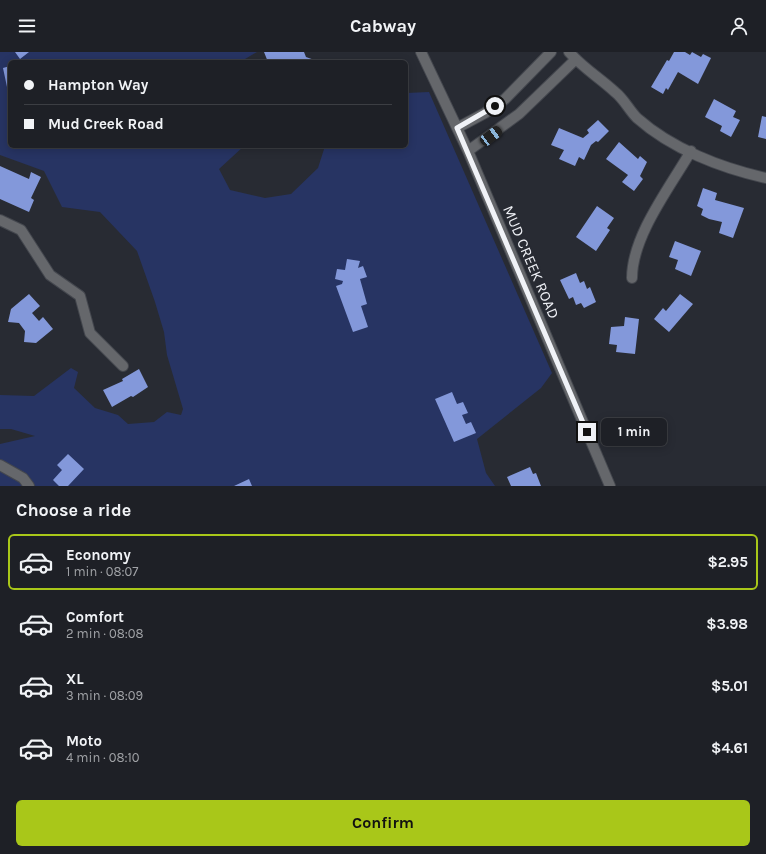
<!DOCTYPE html>
<html lang="en">
<head>
<meta charset="utf-8">
<style>
  body { margin:0; font-family:Karla,sans-serif; background:#26282e; color:#f1f3f6; height:100vh; display:flex; flex-direction:column; font-size:15px; white-space:nowrap }
  * { box-sizing:border-box; margin:0 }
  p { font-size:13px; color:#a1a3a7 }
  .icon { flex:none; width:22px; height:22px; fill:none; stroke:currentColor; stroke-width:2; stroke-linecap:round; stroke-linejoin:round }
  .map { position:relative; height:434px; overflow:hidden }
  .side { display:flex; flex-direction:column; background:#1e2026; flex:1 }
  .side>* { flex:none }
  .hud { position:absolute; left:8px; top:8px; width:400px; height:88px; border-radius:6px; box-shadow:0 2px 10px #0003,0 0 0 1px #3c3e43; display:grid; align-content:center; height:88px; padding:0 16px; background:#1e2026 }
  .end { position:absolute; width:18px; height:18px; margin:-9px; border:5px solid #f0f2f7; background:#111; box-shadow:0 0 0 2px #111 }
  .from { border-radius:50% }
  .bubble { position:absolute; height:28px; border-radius:6px; background:#1e2026; box-shadow:0 2px 10px #0003,0 0 0 1px #3c3e43; font-size:13px; font-weight:700; line-height:28px; text-align:center }
  .car { position:absolute; width:12px; height:24px; margin:-12px -6px; border-radius:5px; box-shadow:0 0 3px 1px #0007; background:linear-gradient(#222 24%,#8ab4d8 0 40%,#222 0 76%,#8ab4d8 0 86%,#222 0) }
  .hud b { display:flex; align-items:center; gap:14px; height:38px; font-size:15px }
  .hud b+b { border-top:1px solid #3c3e43 }
  .hud i { width:10px; height:10px; background:#f1f3f6 }
  ul { padding:0; list-style:none }
  li { display:flex; align-items:center; gap:12px; height:56px; margin:0 8px 6px; padding:0 8px; border:2px solid transparent; border-radius:6px }
  li div { flex:1 }
  li b { display:block; font-size:15px }
  li em { font-style:normal; font-weight:700 }
  li.on { border-color:#a9c719 }
  li>.icon { width:36px; height:36px; stroke-width:1.5 }
  h2 { padding:0 16px; font-size:18px; line-height:48px }
  .cta { display:flex; gap:8px; margin-top:auto; padding:8px 16px }
  .cta a { flex:1; height:46px; border-radius:6px; background:#a9c719; color:#111; font-size:16px; font-weight:700; line-height:46px; text-align:center }
  header { display:flex; justify-content:space-between; align-items:center; height:52px; padding:0 16px; background:#1e2026; font-size:18px; font-weight:700 }
  .map>svg:first-child { display:block }
</style>
</head>
<body>
<header><svg class="icon" aria-label="menu" viewBox="0 0 24 24"><path d="M4 6h16M4 12h16M4 18h16"/></svg>Cabway<svg class="icon" aria-label="person" viewBox="0 0 24 24"><circle cx="12" cy="8" r="4"/><path d="M4 21q1-7 8-7t8 7"/></svg></header>
<div class="map">
<svg width="766" height="434" viewBox="0 0 766 434">
  <rect width="100%" height="100%" fill="#282b33"/>
  <path fill="#273463" d="M0,0h257l-17,10h-230v84h234l-25,23 11,21 35,8 26,-4 27,-26 7,-22h81v-53l23,-1 123,281 -11,15 -64,51 9,34 9,13h-495v-42l35,-8 -24,-7h-11v-34l34,1 37,-28 7,4 -4,16 21,20 23,7 10,9 26,-2 13,-10 14,3 2,-6 -16,-54 -3,-23 -9,-30 -18,-51 -37,-39 -38,-5 -18,-36 -44,-16z"/>
  <path fill="#8398da" d="M15,0h14l-9,7z
    M264,0h40l2,5 14,5h-38v-2l-14,2z
    M674,0h11l5,3 2,-3 9,5 2,-3 8,4 -13,26 -20,-12 -10,18 -2,-2 -3,6 -12,-7 16,-27 2,1z
    M10,14v20l-3,1 -4,-19z
    M714,47l22,12 -3,6 7,3 -9,17 -11,-6 2,-5 -17,-9z
    M762,64l4,1v22l-8,-2z
    M598,68l11,11 -11,11 -2,-1 -5,4 -7,15 -5,-3 -4,9 -16,-7 5,-9 -13,-5 8,-17 24,10 6,-5 -2,-3z
    M619,90l19,17 2,-3 7,6 -7,14 3,3 -9,12 -12,-9 6,-7 -22,-16z
    M0,114l29,13 2,-7 10,5 -10,21 3,2 -5,12 -29,-13z
    M703,136l14,5 -2,7 29,8 -11,30 -14,-5 3,-11 -13,-3 -8,-4 2,-6 -6,-3z
    M597,154l17,12 -7,10 3,2 -14,21 -20,-14z
    M675,189l26,10 -10,25 -16,-7 3,-9 -9,-3z
    M347,207l13,2 -2,7 5,-2 4,11 -7,2 7,25 -6,2 7,21 -15,5 -17,-46 6,-2 1,-3 -8,-2 2,-10 8,1z
    M576,221l4,10 4,-2 3,8 3,-2 6,15 -12,6 -3,-5 -5,2 -3,-8 -4,2 -9,-19z
    M29,242l11,12 -8,7 7,8 4,-4 10,12 -17,14 -12,-1 1,-11 -6,-8 -11,-1 3,-13z
    M680,242l13,10 -24,28 -15,-13 9,-11 3,3z
    M625,265l14,2 -4,35 -19,-2 1,-7 -8,-1 2,-17 13,-1z
    M139,317l9,18 -15,10 -2,-1 -19,11 -9,-17 20,-9 -1,-2z
    M452,340l5,12 6,-2 5,11 -6,2 4,9 5,-2 5,11 -22,9 -19,-43z
    M68,402l16,15 -16,17h-9l-6,-6 9,-10 -5,-5z
    M530,415l3,7 3,-1 5,13h-30l-4,-9z
    M249,427l3,7h-18z"/>
  <g fill="none" stroke-linecap="round" stroke-linejoin="round">
    <g stroke="#44474e" stroke-width="12">
      <path id="minor" d="M421,0l47,99 142,335
        M569,0c14,16 31,26 46,40 9,7 14,18 22,26 35,31 84,50 129,60
        M457,76l28,-15 20,-14 46,-47
        M468,99l51,-37 57,-55
        M0,168l21,10 29,45 30,21 10,37 33,33
        M632,226c0,-42 38,-91 59,-127
        M0,413l23,13 6,8"/>
    </g>
    <use href="#minor" stroke="#65676b" stroke-width="10"/>
  </g>
  <g fill="none" stroke-linecap="round" stroke-linejoin="round">
    <path stroke="#f0f2f7" stroke-width="5" d="M495,54l-38,22 130,304"/>
  </g>
  <g text-anchor="middle" dominant-baseline="central" stroke-width="4" stroke-linejoin="round" paint-order="stroke">
    <g font-size="15" fill="#f0f2f7" stroke="#282b33">
      <text transform="translate(531 210) rotate(67)">MUD CREEK ROAD</text>
    </g>
  </g>
</svg>
<i class="end from" style="left:495px;top:54px"></i>
<i class="end" style="left:587px;top:380px"></i>
<div class="bubble" style="left:601px;top:366px;width:66px">1 min</div>
<i class="car" style="left:491px;top:84px;rotate:53deg"></i>
<div class="hud">
<b><i class="from"></i>Hampton Way</b>
<b><i></i>Mud Creek Road</b>
</div>
</div>
<section class="side">
<h2>Choose a ride</h2>
<ul>
<li class="on"><svg class="icon" aria-label="car" viewBox="0 0 24 24"><path d="M5 17H2v-5l4-1 3-4h7l3 4 3 1v5h-3M9 17h6M6 11h13"/><circle cx="7" cy="17" r="2"/><circle cx="17" cy="17" r="2"/></svg><div><b>Economy</b><p>1 min · 08:07</p></div><em>$2.95</em></li>
<li><svg class="icon" aria-label="car" viewBox="0 0 24 24"><path d="M5 17H2v-5l4-1 3-4h7l3 4 3 1v5h-3M9 17h6M6 11h13"/><circle cx="7" cy="17" r="2"/><circle cx="17" cy="17" r="2"/></svg><div><b>Comfort</b><p>2 min · 08:08</p></div><em>$3.98</em></li>
<li><svg class="icon" aria-label="car" viewBox="0 0 24 24"><path d="M5 17H2v-5l4-1 3-4h7l3 4 3 1v5h-3M9 17h6M6 11h13"/><circle cx="7" cy="17" r="2"/><circle cx="17" cy="17" r="2"/></svg><div><b>XL</b><p>3 min · 08:09</p></div><em>$5.01</em></li>
<li><svg class="icon" aria-label="car" viewBox="0 0 24 24"><path d="M5 17H2v-5l4-1 3-4h7l3 4 3 1v5h-3M9 17h6M6 11h13"/><circle cx="7" cy="17" r="2"/><circle cx="17" cy="17" r="2"/></svg><div><b>Moto</b><p>4 min · 08:10</p></div><em>$4.61</em></li>
</ul>
<div class="cta"><a>Confirm</a></div>
</section>
</body>
</html>
